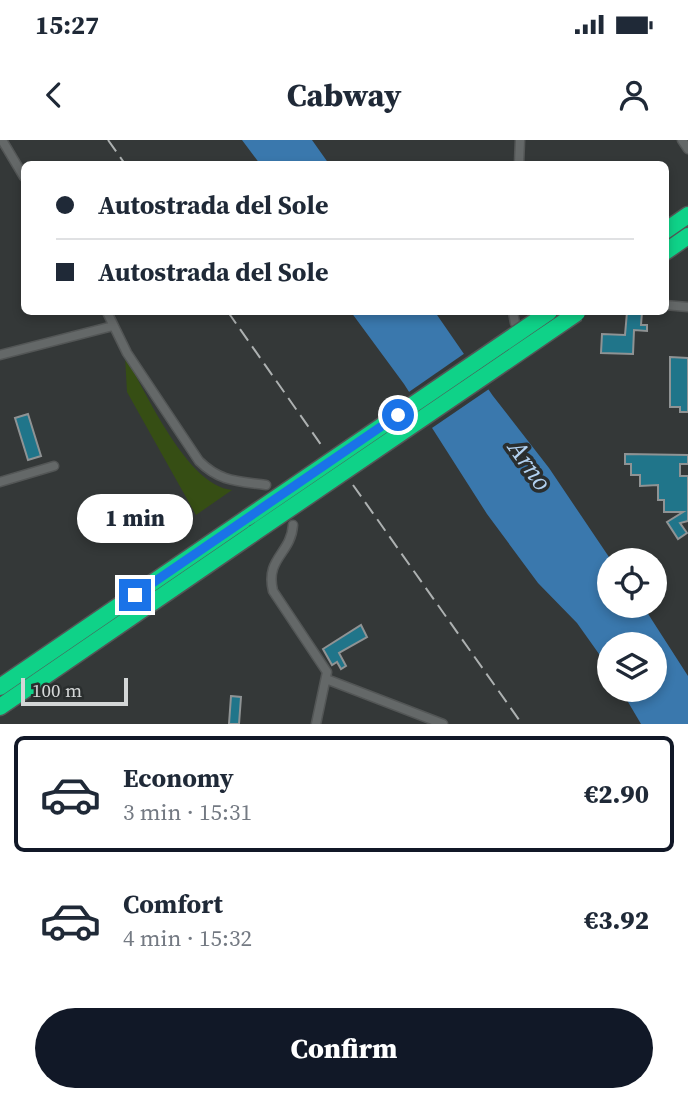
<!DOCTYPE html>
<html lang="en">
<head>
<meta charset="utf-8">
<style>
  body { margin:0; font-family:"Source Serif 4",serif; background:#f2f2f3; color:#1f2937; height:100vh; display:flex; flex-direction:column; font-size:26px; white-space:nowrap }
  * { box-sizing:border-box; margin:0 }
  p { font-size:23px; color:#747a83 }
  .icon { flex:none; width:38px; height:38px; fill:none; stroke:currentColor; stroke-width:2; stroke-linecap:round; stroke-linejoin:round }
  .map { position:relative; height:584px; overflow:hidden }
  .details { display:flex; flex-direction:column; background:#fff; flex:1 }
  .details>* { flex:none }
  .hud { position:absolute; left:21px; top:21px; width:648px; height:154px; border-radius:10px; box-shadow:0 4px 10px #0003; display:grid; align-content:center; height:154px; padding:0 35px; background:#fff }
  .buttons { position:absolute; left:597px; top:408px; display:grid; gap:14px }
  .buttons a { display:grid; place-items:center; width:70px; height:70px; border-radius:50%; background:#fff; box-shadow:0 4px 10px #0003; font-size:35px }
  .scale { position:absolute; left:21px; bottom:18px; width:107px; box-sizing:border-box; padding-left:7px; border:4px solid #d4d7d7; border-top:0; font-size:19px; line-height:24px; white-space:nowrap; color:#d4d7d7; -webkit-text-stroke:5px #2a2e2e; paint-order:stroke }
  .end { position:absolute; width:32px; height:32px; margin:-16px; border:9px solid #1a73e8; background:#fff; box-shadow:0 0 0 4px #fff }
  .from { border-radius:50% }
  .bubble { position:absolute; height:49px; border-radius:24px; background:#fff; box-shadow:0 4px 10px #0003; font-size:23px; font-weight:800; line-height:49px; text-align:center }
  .hud b { display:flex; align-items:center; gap:24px; height:66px; font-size:26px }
  .hud b+b { border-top:2px solid #e0e1e3 }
  .hud i { width:18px; height:18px; background:#1f2937 }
  ul { padding:12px 0 0; list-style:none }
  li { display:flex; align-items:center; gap:21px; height:116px; margin:0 14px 10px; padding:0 21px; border:4px solid transparent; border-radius:10px }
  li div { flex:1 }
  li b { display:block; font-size:26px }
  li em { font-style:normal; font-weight:800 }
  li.on { border-color:#111827 }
  li>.icon { width:63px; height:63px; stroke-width:1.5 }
  .action { display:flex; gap:14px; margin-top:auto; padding:14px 35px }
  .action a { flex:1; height:80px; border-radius:42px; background:#111827; color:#fff; font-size:28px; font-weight:800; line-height:80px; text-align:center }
  .status { display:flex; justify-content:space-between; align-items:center; height:49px; padding:0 35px; background:#fff; direction:ltr }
  .status svg { height:19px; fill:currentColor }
  header { display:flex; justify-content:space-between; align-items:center; height:91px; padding:0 35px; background:#fff; font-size:32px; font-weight:800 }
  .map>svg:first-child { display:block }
</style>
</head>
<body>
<div class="status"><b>15:27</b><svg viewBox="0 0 49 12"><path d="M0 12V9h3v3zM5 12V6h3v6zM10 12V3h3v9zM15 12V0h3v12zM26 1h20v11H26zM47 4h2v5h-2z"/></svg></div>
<header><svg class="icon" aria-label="back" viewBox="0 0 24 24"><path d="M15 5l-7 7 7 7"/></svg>Cabway<svg class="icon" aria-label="person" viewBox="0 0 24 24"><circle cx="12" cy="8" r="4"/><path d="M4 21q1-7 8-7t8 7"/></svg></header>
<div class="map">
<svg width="688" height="584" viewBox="0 0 688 584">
  <rect width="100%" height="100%" fill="#343838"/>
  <path fill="#364e14" d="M125,216c21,36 62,130 107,134l-36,25 -69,-123z"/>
  <path fill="#3a78ad" d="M242,0h70l17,24h-69z
    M351,172h84l58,84 56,72 62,92 -2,46h34l45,70v48h-47l-20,-34h33v-46h-45v24l-32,-45 -39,-40 -51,-69 -83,-130z"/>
  <path fill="#343838" d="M468,211l24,36 -63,43 -23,-36z"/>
  <path fill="#20758a" stroke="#8f9394" stroke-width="2" d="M627,172h15l-1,13h6v6l-13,-1 -1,24 -32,-1 1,-19 23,1z
    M670,217l18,1v54h-8v-5h-10z
    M28,274l13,42 -13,4 -13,-42z
    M625,314l63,1v9h-8v12h8v45l-8,2 7,10 -9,6 -11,-17 16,-10h-19v-12h-6v-15l-18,1v-11h-9v-11h-6z
    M361,485l6,12 -28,16 7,13 -5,3 -4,-7 -5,3 -9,-16z
    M231,556l10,1 -2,27h-10z"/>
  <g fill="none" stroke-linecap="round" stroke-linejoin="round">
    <g stroke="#535656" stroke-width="11">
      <path id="minor" d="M2,0l22,37
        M682,0l6,9
        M519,24l1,-24
        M665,165l23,2
        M107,172l20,41 72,108c21,21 39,20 67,24
        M513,172l2,11
        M0,215l113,-29
        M0,342l54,-16
        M293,385c-2,29 -28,33 -20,66l54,81 -11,52
        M326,539l117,45"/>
    </g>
    <g stroke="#535656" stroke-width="19">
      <path id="motorway" d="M665,91l23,-16
        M665,112l23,-16
        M0,547l247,-169
        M0,567l254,-174"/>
    </g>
    <use href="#minor" stroke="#646868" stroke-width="8"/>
    <use href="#motorway" stroke="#0fd288" stroke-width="16"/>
    <path stroke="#adb1b1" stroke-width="2" stroke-dasharray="14 7" stroke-linecap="butt" d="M108,0l17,24
      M228,172l96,137
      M353,345l169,239"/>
    <g stroke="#535656" stroke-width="19" stroke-linecap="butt">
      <path id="motorway-bridge" d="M247,378l302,-206
        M254,393l323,-220"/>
    </g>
    <use href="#motorway-bridge" stroke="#0fd288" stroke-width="16"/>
  </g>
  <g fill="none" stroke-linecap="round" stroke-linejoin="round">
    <path stroke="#1a73e8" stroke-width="9" d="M135,455l263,-180"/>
  </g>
  <g text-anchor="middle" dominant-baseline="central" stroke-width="7" stroke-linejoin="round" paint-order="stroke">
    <g font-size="26" font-style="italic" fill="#b3d2f1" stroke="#2a2e2e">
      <text transform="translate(530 325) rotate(55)">Arno</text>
    </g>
  </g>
</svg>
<div class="buttons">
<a><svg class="icon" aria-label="locate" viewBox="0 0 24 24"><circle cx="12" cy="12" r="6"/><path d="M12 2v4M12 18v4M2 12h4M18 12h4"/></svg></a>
<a><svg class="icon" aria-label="layers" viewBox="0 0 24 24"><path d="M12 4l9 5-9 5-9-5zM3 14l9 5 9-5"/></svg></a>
</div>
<div class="scale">100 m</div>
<i class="end from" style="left:398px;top:275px"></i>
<i class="end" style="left:135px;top:455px"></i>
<div class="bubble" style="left:77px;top:354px;width:116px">1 min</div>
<div class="hud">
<b><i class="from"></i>Autostrada del Sole</b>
<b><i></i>Autostrada del Sole</b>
</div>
</div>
<section class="details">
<ul>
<li class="on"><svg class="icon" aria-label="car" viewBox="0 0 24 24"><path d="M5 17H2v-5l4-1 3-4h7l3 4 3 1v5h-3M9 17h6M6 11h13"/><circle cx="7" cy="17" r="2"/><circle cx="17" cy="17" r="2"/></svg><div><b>Economy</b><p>3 min · 15:31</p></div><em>€2.90</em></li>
<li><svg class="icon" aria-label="car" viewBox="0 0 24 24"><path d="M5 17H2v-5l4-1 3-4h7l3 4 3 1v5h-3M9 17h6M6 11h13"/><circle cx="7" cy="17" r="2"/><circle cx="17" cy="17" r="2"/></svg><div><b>Comfort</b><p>4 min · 15:32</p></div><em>€3.92</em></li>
</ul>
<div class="action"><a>Confirm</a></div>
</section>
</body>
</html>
